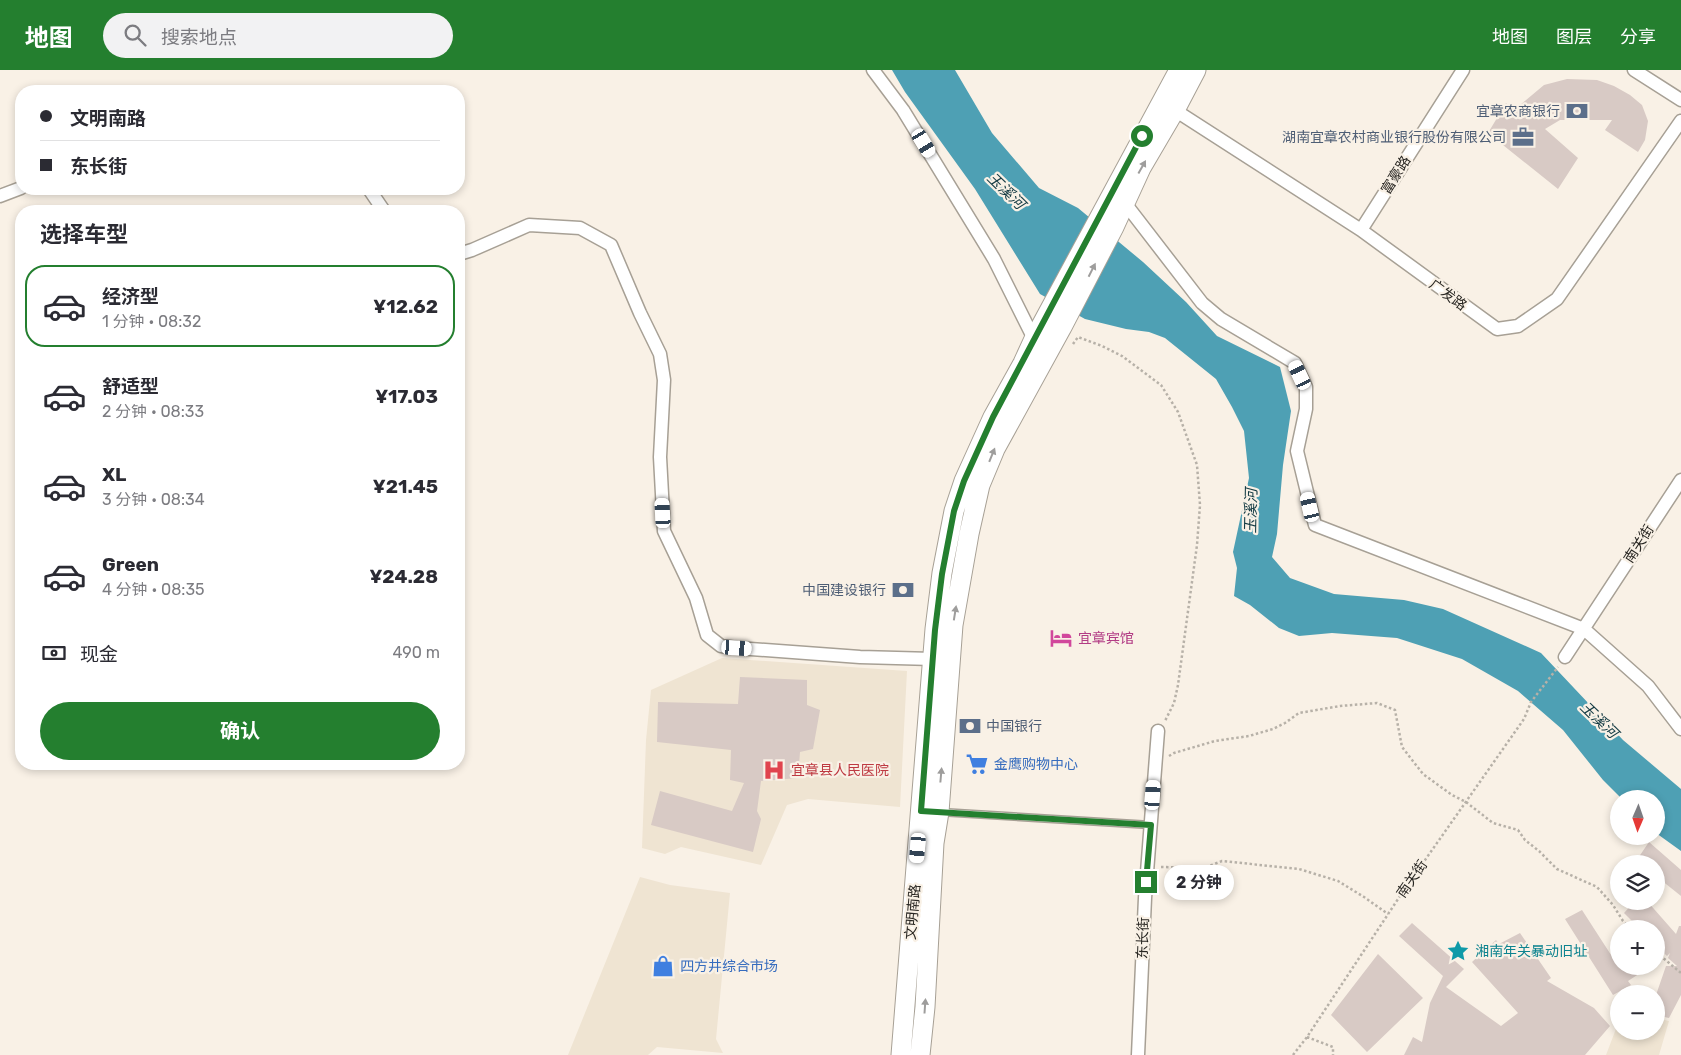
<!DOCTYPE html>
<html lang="zh">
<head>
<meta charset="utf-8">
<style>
  body { margin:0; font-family:Rubik,"Noto Sans SC",sans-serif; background:#f2f2f3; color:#2b2b33; height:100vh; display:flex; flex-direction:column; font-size:19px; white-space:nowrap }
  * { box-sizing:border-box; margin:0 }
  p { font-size:16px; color:#7c7c81 }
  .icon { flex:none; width:28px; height:28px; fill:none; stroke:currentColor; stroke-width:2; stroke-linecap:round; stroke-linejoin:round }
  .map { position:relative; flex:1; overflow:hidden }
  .sheet { position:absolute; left:15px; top:135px; width:450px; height:565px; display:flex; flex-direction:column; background:#fff; border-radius:20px; box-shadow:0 2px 8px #0003 }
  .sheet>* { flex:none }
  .banner { position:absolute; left:15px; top:15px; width:450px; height:110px; border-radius:20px; box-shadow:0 2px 8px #0003; display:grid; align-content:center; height:110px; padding:0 25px; background:#fff }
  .needle { width:32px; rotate:182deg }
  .controls { position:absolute; left:1610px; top:720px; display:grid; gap:10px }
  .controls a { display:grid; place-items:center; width:55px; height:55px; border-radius:50%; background:#fff; box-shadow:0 2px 8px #0003; font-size:25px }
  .end { position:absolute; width:22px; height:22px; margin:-11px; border:6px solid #247f2f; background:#fff; box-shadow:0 0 0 2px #fff }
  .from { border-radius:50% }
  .bubble { position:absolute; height:35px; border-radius:18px; background:#fff; box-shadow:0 2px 8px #0003; font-size:16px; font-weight:700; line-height:35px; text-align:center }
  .car { position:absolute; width:15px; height:30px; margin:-15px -8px; border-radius:6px; box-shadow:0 0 4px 1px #0007; background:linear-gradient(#fff 24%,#345 0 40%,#fff 0 76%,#345 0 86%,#fff 0) }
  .banner b { display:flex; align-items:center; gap:18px; height:48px; font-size:19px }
  .banner b+b { border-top:1px solid #e1e1e2 }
  .banner i { width:12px; height:12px; background:#2b2b33 }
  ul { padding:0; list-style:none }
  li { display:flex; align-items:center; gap:15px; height:82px; margin:0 10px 8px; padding:0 15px; border:2px solid transparent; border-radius:20px }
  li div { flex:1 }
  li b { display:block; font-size:19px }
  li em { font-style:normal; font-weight:700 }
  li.on { border-color:#247f2f }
  li>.icon { width:45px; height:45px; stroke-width:1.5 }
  h2 { padding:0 25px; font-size:22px; line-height:60px }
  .pay { display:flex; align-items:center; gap:12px; height:55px; padding:0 25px; font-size:19px }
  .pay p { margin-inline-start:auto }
  .primary-button { display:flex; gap:10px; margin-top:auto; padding:10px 25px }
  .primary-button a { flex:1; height:58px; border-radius:30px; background:#247f2f; color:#fff; font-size:20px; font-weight:700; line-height:58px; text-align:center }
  header { display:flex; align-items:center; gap:30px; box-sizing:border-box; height:70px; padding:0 25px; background:#247f2f; color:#fff }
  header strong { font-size:24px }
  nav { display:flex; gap:28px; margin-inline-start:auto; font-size:18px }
  .search { width:350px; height:45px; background:#f2f2f3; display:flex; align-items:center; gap:12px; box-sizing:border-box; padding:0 18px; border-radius:28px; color:#7c7c81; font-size:19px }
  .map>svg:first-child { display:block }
</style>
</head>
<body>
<header>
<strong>地图</strong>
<div class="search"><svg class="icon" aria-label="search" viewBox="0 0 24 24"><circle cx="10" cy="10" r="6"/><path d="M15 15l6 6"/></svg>搜索地点</div>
<nav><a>地图</a><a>图层</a><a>分享</a></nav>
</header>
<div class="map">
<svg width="1681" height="985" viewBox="0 0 1681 985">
  <rect width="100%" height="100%" fill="#f9f1e6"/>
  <path fill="#efe4d2" d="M722,588l185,13 -7,136 -92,-8 -21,6 -26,60 -80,-18 -16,7 -23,-6 4,-108 5,-50z
    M640,807l30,8 60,8 -14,146 7,14 -66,-6 -9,8h-80z
    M1656,948l13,3 -10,34h-53l13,-34v10h37z"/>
  <path fill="#4ea0b4" d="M892,0h63l37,63 47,55 39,20 65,54 43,40 31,34 63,31 11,44 -8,54 -6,69 -5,23 18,21 44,16 70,6 39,9 98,44 82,87 58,49v62l-25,-18v-34h-34l-19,-19 -40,-50 -45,-39 -56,-32 -65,-21 -65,-5 -33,3 -20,-8 -29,-23 -16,-9 3,-28 -4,-16 16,-74 -5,-47 -12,-24 -16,-28 -51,-41 -16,-6 -23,-3 -41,-10 -45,-25 -65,-105 -70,-97z"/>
  <path fill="#d8cac5" d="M1567,9l30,1 17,6 16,9 12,10 6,16 -3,19 -7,12 -33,-22 7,-10h-52l-15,9 33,29 -20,31 -70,-56 18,-30 8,7 30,-25z
    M740,607l67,3v25l13,5 -7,39 -13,3 -2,26 -37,3 -4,30 4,8 -8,33 -102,-27 9,-34 72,20 12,-28 -14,-3 1,-30 -74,-8 1,-40 80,2z
    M1649,772l32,28v26l-25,-20v-12h-22z
    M1635,831h12l29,33 3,-8h2v69l-12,23 -13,-3v-20l10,-29h11l-9,-8 2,-5 -3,3 -11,-11v-16h-16l-16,-16z
    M1582,840l31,48 6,-2v10h32l-23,15 3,4 -18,10 -48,-76z
    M1412,853l52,46 -18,18 55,39 17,-13 -46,-51 24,-22 3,4 21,-11 31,45 -4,3 47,27 16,18 -25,29h-181l9,-18 9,5 8,-39 13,-27 -44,-40z
    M1378,884l45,44 -56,54 -36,-37z"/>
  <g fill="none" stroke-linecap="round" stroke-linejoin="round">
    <g stroke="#a7a095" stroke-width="9">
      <path id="service" d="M940,742l211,13"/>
    </g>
    <g stroke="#a7a095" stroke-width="15">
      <path id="minor" d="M873,0l30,40 91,149 40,80
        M1634,0l47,30
        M1170,37l191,123 136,99 21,-3 39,-27 124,-178
        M369,119l15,22
        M0,126l21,-8
        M1121,128l81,105 19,16 74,44 11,24v22l-9,42 18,74 269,104 64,57 33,43
        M1361,160l102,-160
        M459,184l13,-4 57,-25 51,3 31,17 29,68 20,41 4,26 -4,77 4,74 32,67 11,37 14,11 16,2 123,9 73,2
        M1565,587l116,-177
        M1138,985l7,-157 13,-167"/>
    </g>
    <g stroke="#a7a095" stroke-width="21">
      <path id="primary" d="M901,985l34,-426 7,-56 12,-62 10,-30 29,-64 30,-54 11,-24 145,-269
        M920,985l5,-48 9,-164 5,-31 14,-187 16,-91 11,-49 15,-36 67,-122 52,-100 27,-59 34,-58 21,-40"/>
    </g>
    <path stroke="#b7b1a8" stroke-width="2.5" stroke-dasharray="2.5 2.5" stroke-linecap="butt" d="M1073,274l5,-7 24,9 20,10 39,29 17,27 19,53 3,40 -3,40 -19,140 -4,18 -9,18
      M1169,686l5,-3 41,-12 34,-5 24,-7 12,-6 14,-10 41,-7 37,-3 18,7 7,37 21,27 29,21 14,7 27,21 25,7 7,10 14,11 18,18 40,18 16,18 10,16 8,8
      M1161,797l43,1 18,-7 77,8 39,12 26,16 24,17
      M1656,882l25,21
      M1307,967l26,10v8
      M1293,985l14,-18 97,-147 120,-171 7,-17 27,-35"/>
    <use href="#service" stroke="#fff" stroke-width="6"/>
    <use href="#minor" stroke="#fff" stroke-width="12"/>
    <use href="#primary" stroke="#fff" stroke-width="19"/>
  </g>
  <defs><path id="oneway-solid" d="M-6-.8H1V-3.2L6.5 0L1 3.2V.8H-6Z" transform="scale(1.25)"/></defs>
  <g fill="#9e9d9c">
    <use href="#oneway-solid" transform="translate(1142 97) rotate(-61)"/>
    <use href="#oneway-solid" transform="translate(1092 200) rotate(-63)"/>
    <use href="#oneway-solid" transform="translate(992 385) rotate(-68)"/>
    <use href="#oneway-solid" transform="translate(955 543) rotate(-81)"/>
    <use href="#oneway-solid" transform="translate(941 705) rotate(-85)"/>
    <use href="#oneway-solid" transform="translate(925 936) rotate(-86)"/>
  </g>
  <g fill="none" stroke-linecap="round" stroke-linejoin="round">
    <path stroke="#247f2f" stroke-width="6" d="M1142,66l-149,281 -29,64 -10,30 -12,63 -7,56 -14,181 230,14 -5,57"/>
  </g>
  <defs>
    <g id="bank-bare" transform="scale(1.725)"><path d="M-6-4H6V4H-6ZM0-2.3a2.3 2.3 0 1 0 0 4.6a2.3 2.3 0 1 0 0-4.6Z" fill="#5c6f8a" stroke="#f9f1e6" stroke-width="2.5" paint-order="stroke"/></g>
    <g id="office-bare" transform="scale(1.725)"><path d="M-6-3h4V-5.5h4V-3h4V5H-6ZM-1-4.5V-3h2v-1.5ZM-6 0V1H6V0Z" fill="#5c6f8a" stroke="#f9f1e6" stroke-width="2.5" paint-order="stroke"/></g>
    <g id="hotel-bare" transform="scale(1.725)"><path d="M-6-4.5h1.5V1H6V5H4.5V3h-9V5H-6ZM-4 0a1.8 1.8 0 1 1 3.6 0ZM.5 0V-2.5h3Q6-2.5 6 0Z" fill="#d1479c" stroke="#f9f1e6" stroke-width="2.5" paint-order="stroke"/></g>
    <g id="supermarket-bare" transform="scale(1.725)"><path d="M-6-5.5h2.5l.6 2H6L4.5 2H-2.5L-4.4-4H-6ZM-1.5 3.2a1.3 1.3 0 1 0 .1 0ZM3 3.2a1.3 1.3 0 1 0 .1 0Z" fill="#3f7fe0" stroke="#f9f1e6" stroke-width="2.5" paint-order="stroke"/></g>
    <g id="hospital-bare" transform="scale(1.725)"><path d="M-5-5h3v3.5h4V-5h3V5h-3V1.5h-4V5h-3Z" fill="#e0444e" stroke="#f9f1e6" stroke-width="2.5" paint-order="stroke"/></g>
    <g id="sight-bare" transform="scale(1.725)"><path d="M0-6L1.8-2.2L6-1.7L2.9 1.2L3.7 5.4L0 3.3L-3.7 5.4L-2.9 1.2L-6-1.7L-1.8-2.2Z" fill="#0f9aa8" stroke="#f9f1e6" stroke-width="2.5" paint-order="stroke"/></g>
    <g id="shop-bare" transform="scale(1.725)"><path d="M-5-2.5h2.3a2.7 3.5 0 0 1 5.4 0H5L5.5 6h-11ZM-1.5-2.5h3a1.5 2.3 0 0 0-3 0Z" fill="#3f7fe0" stroke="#f9f1e6" stroke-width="2.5" paint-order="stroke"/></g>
  </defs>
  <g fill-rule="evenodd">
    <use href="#bank-bare" x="1577" y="41"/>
    <use href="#office-bare" x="1523" y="67"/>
    <use href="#bank-bare" x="903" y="520"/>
    <use href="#hotel-bare" x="1061" y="568"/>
    <use href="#bank-bare" x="970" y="656"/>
    <use href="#supermarket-bare" x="977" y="694"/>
    <use href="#hospital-bare" x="774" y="700"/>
    <use href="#sight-bare" x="1458" y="881"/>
    <use href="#shop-bare" x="663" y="896"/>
  </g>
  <g text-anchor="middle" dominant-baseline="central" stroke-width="4.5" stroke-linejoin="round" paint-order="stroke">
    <g font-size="14" fill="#4e5e75" stroke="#f9f1e6" text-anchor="end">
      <text x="1560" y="41">宜章农商银行</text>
      <text x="1506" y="67">湖南宜章农村商业银行股份有限公司</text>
      <text x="886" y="520">中国建设银行</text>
      <text x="986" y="656" text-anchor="start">中国银行</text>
    </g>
    <g font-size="14" fill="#282622" stroke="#f9f1e6">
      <text transform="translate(1396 105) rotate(-58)">富豪路</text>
      <text transform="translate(1448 225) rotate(36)">广发路</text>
      <text transform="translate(1639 474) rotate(-57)">南关街</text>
      <text transform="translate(1412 809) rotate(-55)">南关街</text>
      <text transform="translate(913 842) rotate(-85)">文明南路</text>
      <text transform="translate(1143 868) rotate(-88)">东长街</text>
    </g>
    <g font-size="14" fill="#b23c85" stroke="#f9f1e6" text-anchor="start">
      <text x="1078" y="568">宜章宾馆</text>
    </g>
    <g font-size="14" fill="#366cbe" stroke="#f9f1e6" text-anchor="start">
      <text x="994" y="694">金鹰购物中心</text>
      <text x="680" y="896">四方井综合市场</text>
    </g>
    <g font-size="14" fill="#be3a42" stroke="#f9f1e6" text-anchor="start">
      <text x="791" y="700">宜章县人民医院</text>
    </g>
    <g font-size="14" fill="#0d838f" stroke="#f9f1e6" text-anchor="start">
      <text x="1475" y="881">湘南年关暴动旧址</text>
    </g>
    <g font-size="15" font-style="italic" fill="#133a43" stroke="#f9f1e6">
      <text transform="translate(1006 121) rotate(44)">玉溪河</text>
      <text transform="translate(1251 441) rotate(-89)">玉溪河</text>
      <text transform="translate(1599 650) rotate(44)">玉溪河</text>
    </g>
  </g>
</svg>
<div class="controls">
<a><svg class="needle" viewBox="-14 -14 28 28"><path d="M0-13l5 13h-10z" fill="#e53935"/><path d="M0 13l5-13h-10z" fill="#7c7c81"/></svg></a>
<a><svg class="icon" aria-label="layers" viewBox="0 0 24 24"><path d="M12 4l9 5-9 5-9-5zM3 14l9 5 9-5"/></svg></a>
<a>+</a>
<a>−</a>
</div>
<i class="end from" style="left:1142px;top:66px"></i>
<i class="end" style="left:1146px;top:812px"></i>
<div class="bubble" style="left:1164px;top:795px;width:70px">2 分钟</div>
<i class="car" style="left:924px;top:73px;rotate:149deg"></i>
<i class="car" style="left:1300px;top:305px;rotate:335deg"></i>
<i class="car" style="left:1310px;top:437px;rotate:347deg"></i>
<i class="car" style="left:663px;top:443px;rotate:357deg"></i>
<i class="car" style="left:737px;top:578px;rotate:94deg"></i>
<i class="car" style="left:1153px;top:725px;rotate:4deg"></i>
<i class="car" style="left:918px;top:778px;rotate:185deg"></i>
<div class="banner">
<b><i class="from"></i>文明南路</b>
<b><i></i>东长街</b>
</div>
<section class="sheet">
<h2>选择车型</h2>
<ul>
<li class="on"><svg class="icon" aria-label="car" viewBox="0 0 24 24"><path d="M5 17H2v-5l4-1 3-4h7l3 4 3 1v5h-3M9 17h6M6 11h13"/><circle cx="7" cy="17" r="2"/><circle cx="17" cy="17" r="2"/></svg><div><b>经济型</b><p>1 分钟 · 08:32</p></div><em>¥12.62</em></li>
<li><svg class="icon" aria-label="car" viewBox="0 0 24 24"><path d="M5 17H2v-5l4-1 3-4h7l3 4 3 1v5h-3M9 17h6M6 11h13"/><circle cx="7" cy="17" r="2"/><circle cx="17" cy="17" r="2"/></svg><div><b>舒适型</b><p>2 分钟 · 08:33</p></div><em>¥17.03</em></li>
<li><svg class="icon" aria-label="car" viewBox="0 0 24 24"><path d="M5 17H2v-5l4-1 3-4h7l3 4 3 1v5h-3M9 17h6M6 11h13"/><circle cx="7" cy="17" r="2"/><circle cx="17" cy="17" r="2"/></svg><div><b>XL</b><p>3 分钟 · 08:34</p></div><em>¥21.45</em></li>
<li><svg class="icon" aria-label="car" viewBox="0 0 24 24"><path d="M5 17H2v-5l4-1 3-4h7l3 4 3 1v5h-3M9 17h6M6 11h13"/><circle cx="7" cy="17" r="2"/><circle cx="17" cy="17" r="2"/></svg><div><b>Green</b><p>4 分钟 · 08:35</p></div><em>¥24.28</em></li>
</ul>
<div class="pay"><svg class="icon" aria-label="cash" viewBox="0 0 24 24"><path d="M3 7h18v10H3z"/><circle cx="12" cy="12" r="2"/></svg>现金<p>490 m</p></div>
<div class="primary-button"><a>确认</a></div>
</section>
</div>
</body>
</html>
